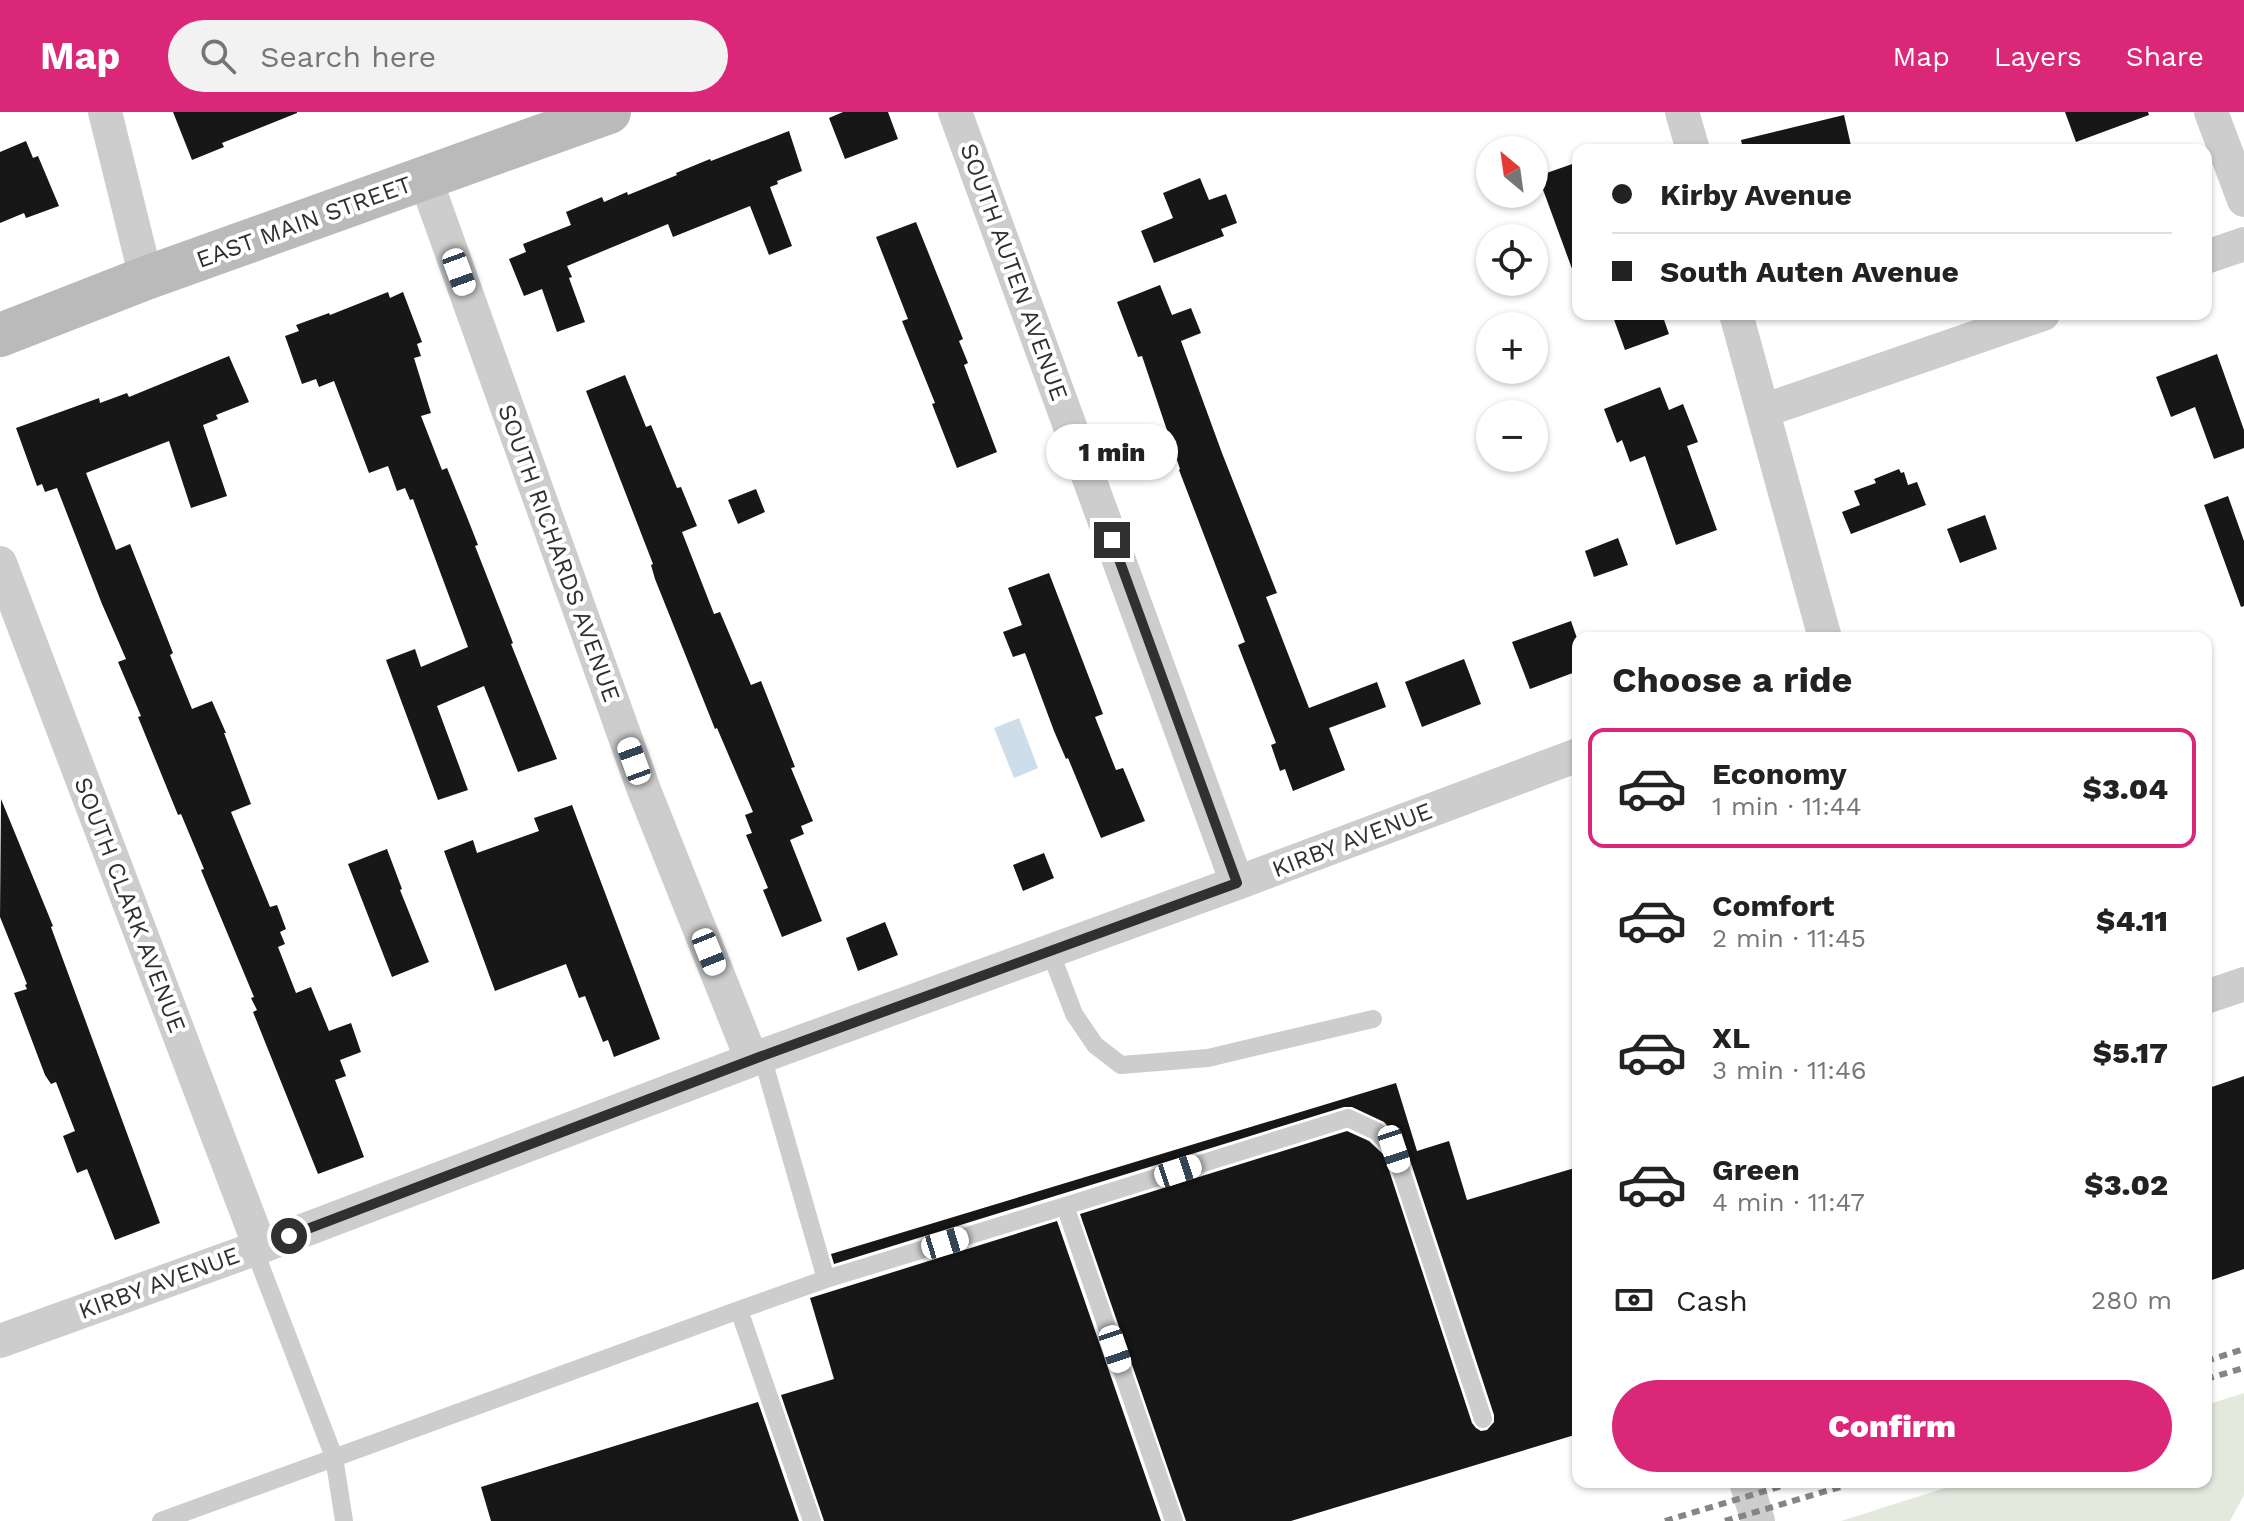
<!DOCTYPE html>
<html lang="en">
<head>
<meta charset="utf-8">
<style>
  body { margin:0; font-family:"Work Sans",sans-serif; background:#f2f2f2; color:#222; height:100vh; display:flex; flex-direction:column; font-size:30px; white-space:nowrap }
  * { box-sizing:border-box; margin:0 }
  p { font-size:26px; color:#767676 }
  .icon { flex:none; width:44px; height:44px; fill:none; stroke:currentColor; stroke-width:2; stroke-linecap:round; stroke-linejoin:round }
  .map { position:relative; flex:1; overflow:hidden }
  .panel { position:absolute; left:1572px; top:520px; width:640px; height:856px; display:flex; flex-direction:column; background:#fff; border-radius:16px; box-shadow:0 2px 6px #0004 }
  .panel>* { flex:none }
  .guide { position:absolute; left:1572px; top:32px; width:640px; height:176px; border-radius:16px; box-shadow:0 2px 6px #0004; display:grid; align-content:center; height:176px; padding:0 40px; background:#fff }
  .needle { width:52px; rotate:331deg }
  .buttons { position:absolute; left:1476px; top:24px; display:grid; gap:16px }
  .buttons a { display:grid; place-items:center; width:72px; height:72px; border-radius:50%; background:#fff; box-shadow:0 2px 6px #0004; font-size:40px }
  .end { position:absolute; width:36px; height:36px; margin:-18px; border:10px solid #303030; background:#fff; box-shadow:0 0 0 4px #fff }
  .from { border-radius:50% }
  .bubble { position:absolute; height:56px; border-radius:28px; background:#fff; box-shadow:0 2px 6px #0004; font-size:26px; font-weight:800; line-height:56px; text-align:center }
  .car { position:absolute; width:24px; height:48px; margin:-24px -12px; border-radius:10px; box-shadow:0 0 6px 2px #0007; background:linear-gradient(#fff 24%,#345 0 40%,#fff 0 76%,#345 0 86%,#fff 0) }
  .guide b { display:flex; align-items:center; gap:28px; height:76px; font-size:30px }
  .guide b+b { border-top:2px solid #e0e0e0 }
  .guide i { width:20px; height:20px; background:#222 }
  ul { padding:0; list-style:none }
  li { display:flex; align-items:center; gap:24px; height:120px; margin:0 16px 12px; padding:0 24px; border:4px solid transparent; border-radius:16px }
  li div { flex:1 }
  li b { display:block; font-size:30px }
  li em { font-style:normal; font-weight:800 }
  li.current { border-color:#db2777 }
  li>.icon { width:72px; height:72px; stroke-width:1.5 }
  h2 { padding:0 40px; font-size:36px; line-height:96px }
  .pay { display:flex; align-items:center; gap:20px; height:88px; padding:0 40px; font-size:30px }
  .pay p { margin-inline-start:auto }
  .primary-button { display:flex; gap:16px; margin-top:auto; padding:16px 40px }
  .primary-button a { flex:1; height:92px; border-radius:48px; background:#db2777; color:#fff; font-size:32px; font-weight:800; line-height:92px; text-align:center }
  header { display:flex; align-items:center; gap:48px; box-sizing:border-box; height:112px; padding:0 40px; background:#db2777; color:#fff }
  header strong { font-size:38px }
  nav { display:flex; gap:44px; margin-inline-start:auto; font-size:28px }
  .search { width:560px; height:72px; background:#f2f2f2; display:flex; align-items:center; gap:20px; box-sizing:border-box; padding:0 28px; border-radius:44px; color:#767676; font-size:30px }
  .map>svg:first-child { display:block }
</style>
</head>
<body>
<header>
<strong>Map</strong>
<div class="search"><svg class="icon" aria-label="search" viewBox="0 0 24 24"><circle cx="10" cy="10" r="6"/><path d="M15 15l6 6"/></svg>Search here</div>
<nav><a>Map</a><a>Layers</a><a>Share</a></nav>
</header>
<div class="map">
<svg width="2244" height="1409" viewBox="0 0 2244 1409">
  <rect width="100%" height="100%" fill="#fff"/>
  <path fill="#e3e9dd" d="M2244,1281v102l-14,26h-389l123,-39h242v-77z"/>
  <path fill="#ceddea" d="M1019,606l19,50 -24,10 -20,-50z"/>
  <path fill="#171717" d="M173,0h124v1l-75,30 2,4 -32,13z
    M843,0h45l10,27 -53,20 -16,-41z
    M2065,0h83l1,3 -73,27z
    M1844,3l8,35h-109l-2,-10z
    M789,19l13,40 -25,10 1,3 -8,3 22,59 -23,9 -19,-49 -77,31 -5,-13 -101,42 5,11 -3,1 16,44 -28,10 -15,-43 -18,7 -15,-37 17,-7 -3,-8 48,-19 -5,-13 36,-15 2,5 23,-10 1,3 49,-20 -1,-2 34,-14 1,2z
    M26,29l7,17 5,-2 21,50 -33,12 -2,-5 -24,10v-71z
    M1578,50v115h-3l-37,-101z
    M1200,66l9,22 17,-6 11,29 -16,6 3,7 -70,27 -13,-32 32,-13 -10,-25z
    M916,110l47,117 -4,2 9,22 -4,2 33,87 -40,16 -25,-64 3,-1 -33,-82 6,-2 -32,-82z
    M1160,173l12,30 19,-7 10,25 -20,8 41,112 55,140 -11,4 43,111 68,-26 9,25 -57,21 16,42 -52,21 -8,-22 -5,2 -9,-26 5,-2 -38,-98 7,-3 -66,-172 1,-1 -38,-113 -4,1 -21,-55z
    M388,180l2,6 13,-6 19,50 -5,2 4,12 -7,2 17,55 -10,3 21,54 5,-2 20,49 11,28 -3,1 38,97 -2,1 46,115 -39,13 -34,-86 -47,20 31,84 -30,10 -52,-140 29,-11 6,18 47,-20 -55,-148 -3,1 -5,-12 -8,3 -9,-25 -19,7 -35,-92 -15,6 -3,-8 -14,5 -17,-48 14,-5 -3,-6 33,-12 1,2z
    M1612,202h50l7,20 -44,16z
    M2217,242l27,76v18l-30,11 -19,-52 -24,10 -15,-40z
    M229,244l20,46 -33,13 2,4 -15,6 24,71 -36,12 -22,-67 -83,32 30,77 14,-6 43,109 -3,2 22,54 20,-8 14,32h-2l27,71 -20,8 39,95 7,-2 9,24 -6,3 5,12 -7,3 18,46 15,-6 18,44 22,-8 10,29 -21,8 6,16 -11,4 29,77 -46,17 -65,-162 4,-2 -6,-12 3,-1 -53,-127 3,-1 -23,-55 -3,1 -40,-98 3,-1 -23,-54 8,-3 -24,-55 -45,-116 -12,4 -3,-8 -5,2 -21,-58 83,-30 1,5 27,-10 2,4z
    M625,263l21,52 5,-2 26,63 4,-1 16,39 -15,6 32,82 6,-2 31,73 10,-4 34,86 -4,1 22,53 -12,5 3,8 -14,6 32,81 -40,16 -19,-47 5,-2 -22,-53 6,-2 -7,-18 8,-3 -36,-84 -2,1 -60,-150 -4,-14 2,-1 -67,-173z
    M1660,275l9,23 14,-6 15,38 -11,4 30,84 -41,15 -31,-89 -15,6 -8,-22 -5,3 -13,-34z
    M1899,357l2,4 3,-1 4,13 9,-3 9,23 -75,29 -9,-22 18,-7 -6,-14 22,-8 -2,-4z
    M756,377l9,23 -27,12 -10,-24z
    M2228,384l16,45v65l-3,1 -37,-102z
    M1985,403l12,34 -37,14 -13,-34z
    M1618,426l10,27 -34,12 -9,-26z
    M1049,461l54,141 -8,3 21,53 7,-2 22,53 -44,17 -33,-80 -2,1 -12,-28 -29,-78 -12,4 -10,-25 19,-7 -14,-37z
    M1571,509l7,20v30l-48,18 -18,-47z
    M1464,547l17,45 -59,23 -17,-45z
    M1,687l52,127 -2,1 109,296 -45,17 -28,-71 -10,4 -14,-37 12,-5 -19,-49 -5,2 -6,-9 -31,-82 13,-4 -2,-4 2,-1 -27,-67z
    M572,693l88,234 -46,18 -6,-17 -5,2 -18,-46 -6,2 -13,-34 -71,27 -51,-140 29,-11 4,13 62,-22 -5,-13z
    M387,737l15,40 -2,1 29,72 -37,15 -44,-113z
    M1044,741l10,25 -31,13 -10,-26z
    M885,810l13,33 -40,16 -12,-33z
    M2244,964v193l-38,13v-193z
    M1396,971l21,68 32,-10 18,59 111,-33v267l-287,87h-105l-106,-307 267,-83 22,10 15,14 88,268 4,5 5,3 6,-1 7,-8v-7l-89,-270 -21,-23 -32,-15h-8l-510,157 -3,-10z
    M1057,1109l104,300h-337l-43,-126 53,-16 -24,-81z
    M758,1290l41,119h-308l-10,-34z"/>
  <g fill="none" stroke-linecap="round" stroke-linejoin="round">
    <path stroke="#cdcdcd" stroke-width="18" d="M1050,839l24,63 21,31 26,20 87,-7 165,-39
      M762,944l64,223
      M1065,1094l283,-88 28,13 18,18 89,270
      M254,1137l80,208 10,64
      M161,1409l578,-211
      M812,1409l-73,-211 87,-31 239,-73 109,315"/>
    <path stroke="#cdcdcd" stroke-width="34" d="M105,0l41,166
      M955,0l282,771
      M1682,0l11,38
      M2211,0l33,88
      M425,66l219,612 108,270
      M2206,145l38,-13
      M1736,202l89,324
      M1763,299l280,-97
      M0,451l260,684
      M2206,885l38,-13
      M0,1229l260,-94 502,-191 475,-173 341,-128
      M1746,1370l12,39"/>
    <path stroke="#bababa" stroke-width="44" d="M0,223l146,-57 463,-166"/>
    <path stroke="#858585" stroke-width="6" stroke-dasharray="8 6" stroke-linecap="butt" d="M2206,1249l38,-12
      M2206,1267l38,-11
      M1665,1409l130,-39
      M1725,1409l132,-39"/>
  </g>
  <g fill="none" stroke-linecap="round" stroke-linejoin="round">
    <path stroke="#303030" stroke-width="10" d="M289,1124l473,-180 475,-173 -125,-343"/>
  </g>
  <g text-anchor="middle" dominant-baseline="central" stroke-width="8" stroke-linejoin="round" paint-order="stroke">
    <g font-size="24" fill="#303030" stroke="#fff">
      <text transform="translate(304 110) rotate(-20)">EAST MAIN STREET</text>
      <text transform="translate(1014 160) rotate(70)">SOUTH AUTEN AVENUE</text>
      <text transform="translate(559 441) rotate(70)">SOUTH RICHARDS AVENUE</text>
      <text transform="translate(1352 728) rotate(-21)">KIRBY AVENUE</text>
      <text transform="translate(130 793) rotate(69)">SOUTH CLARK AVENUE</text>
      <text transform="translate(159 1171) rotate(-20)">KIRBY AVENUE</text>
    </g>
  </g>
</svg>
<div class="buttons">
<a><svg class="needle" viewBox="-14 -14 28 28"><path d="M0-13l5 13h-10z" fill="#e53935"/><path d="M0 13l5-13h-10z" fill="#767676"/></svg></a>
<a><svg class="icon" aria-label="locate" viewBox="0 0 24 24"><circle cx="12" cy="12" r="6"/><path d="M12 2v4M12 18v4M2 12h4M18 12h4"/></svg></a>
<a>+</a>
<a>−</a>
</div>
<i class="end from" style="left:289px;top:1124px"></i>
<i class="end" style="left:1112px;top:428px"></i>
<div class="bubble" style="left:1046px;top:312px;width:132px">1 min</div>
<i class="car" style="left:459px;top:160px;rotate:160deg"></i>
<i class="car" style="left:634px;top:649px;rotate:340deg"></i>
<i class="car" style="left:709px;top:840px;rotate:158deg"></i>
<i class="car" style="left:1394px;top:1037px;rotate:162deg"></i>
<i class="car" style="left:1178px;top:1059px;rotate:72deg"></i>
<i class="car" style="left:945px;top:1131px;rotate:73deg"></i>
<i class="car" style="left:1115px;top:1237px;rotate:161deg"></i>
<div class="guide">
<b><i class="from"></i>Kirby Avenue</b>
<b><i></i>South Auten Avenue</b>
</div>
<section class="panel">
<h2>Choose a ride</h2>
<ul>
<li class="current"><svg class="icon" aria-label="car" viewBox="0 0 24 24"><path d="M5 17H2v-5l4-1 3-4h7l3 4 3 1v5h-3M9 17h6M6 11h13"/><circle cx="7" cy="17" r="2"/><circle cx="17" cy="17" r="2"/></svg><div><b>Economy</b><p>1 min · 11:44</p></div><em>$3.04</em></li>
<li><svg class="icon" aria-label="car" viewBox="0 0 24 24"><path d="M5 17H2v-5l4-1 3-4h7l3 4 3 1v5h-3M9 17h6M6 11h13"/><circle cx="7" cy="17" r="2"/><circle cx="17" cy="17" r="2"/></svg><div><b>Comfort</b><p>2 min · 11:45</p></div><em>$4.11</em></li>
<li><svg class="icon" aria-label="car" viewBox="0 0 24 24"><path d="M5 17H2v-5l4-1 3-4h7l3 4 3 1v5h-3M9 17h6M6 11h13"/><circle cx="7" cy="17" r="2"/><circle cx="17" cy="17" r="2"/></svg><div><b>XL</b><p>3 min · 11:46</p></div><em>$5.17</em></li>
<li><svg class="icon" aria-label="car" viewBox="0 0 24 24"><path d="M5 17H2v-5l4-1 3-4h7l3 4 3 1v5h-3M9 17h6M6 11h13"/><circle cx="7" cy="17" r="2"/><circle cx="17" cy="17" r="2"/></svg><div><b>Green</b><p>4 min · 11:47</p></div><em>$3.02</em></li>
</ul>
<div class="pay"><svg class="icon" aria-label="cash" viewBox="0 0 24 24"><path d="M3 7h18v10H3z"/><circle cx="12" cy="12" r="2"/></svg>Cash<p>280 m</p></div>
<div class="primary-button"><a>Confirm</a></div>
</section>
</div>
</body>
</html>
